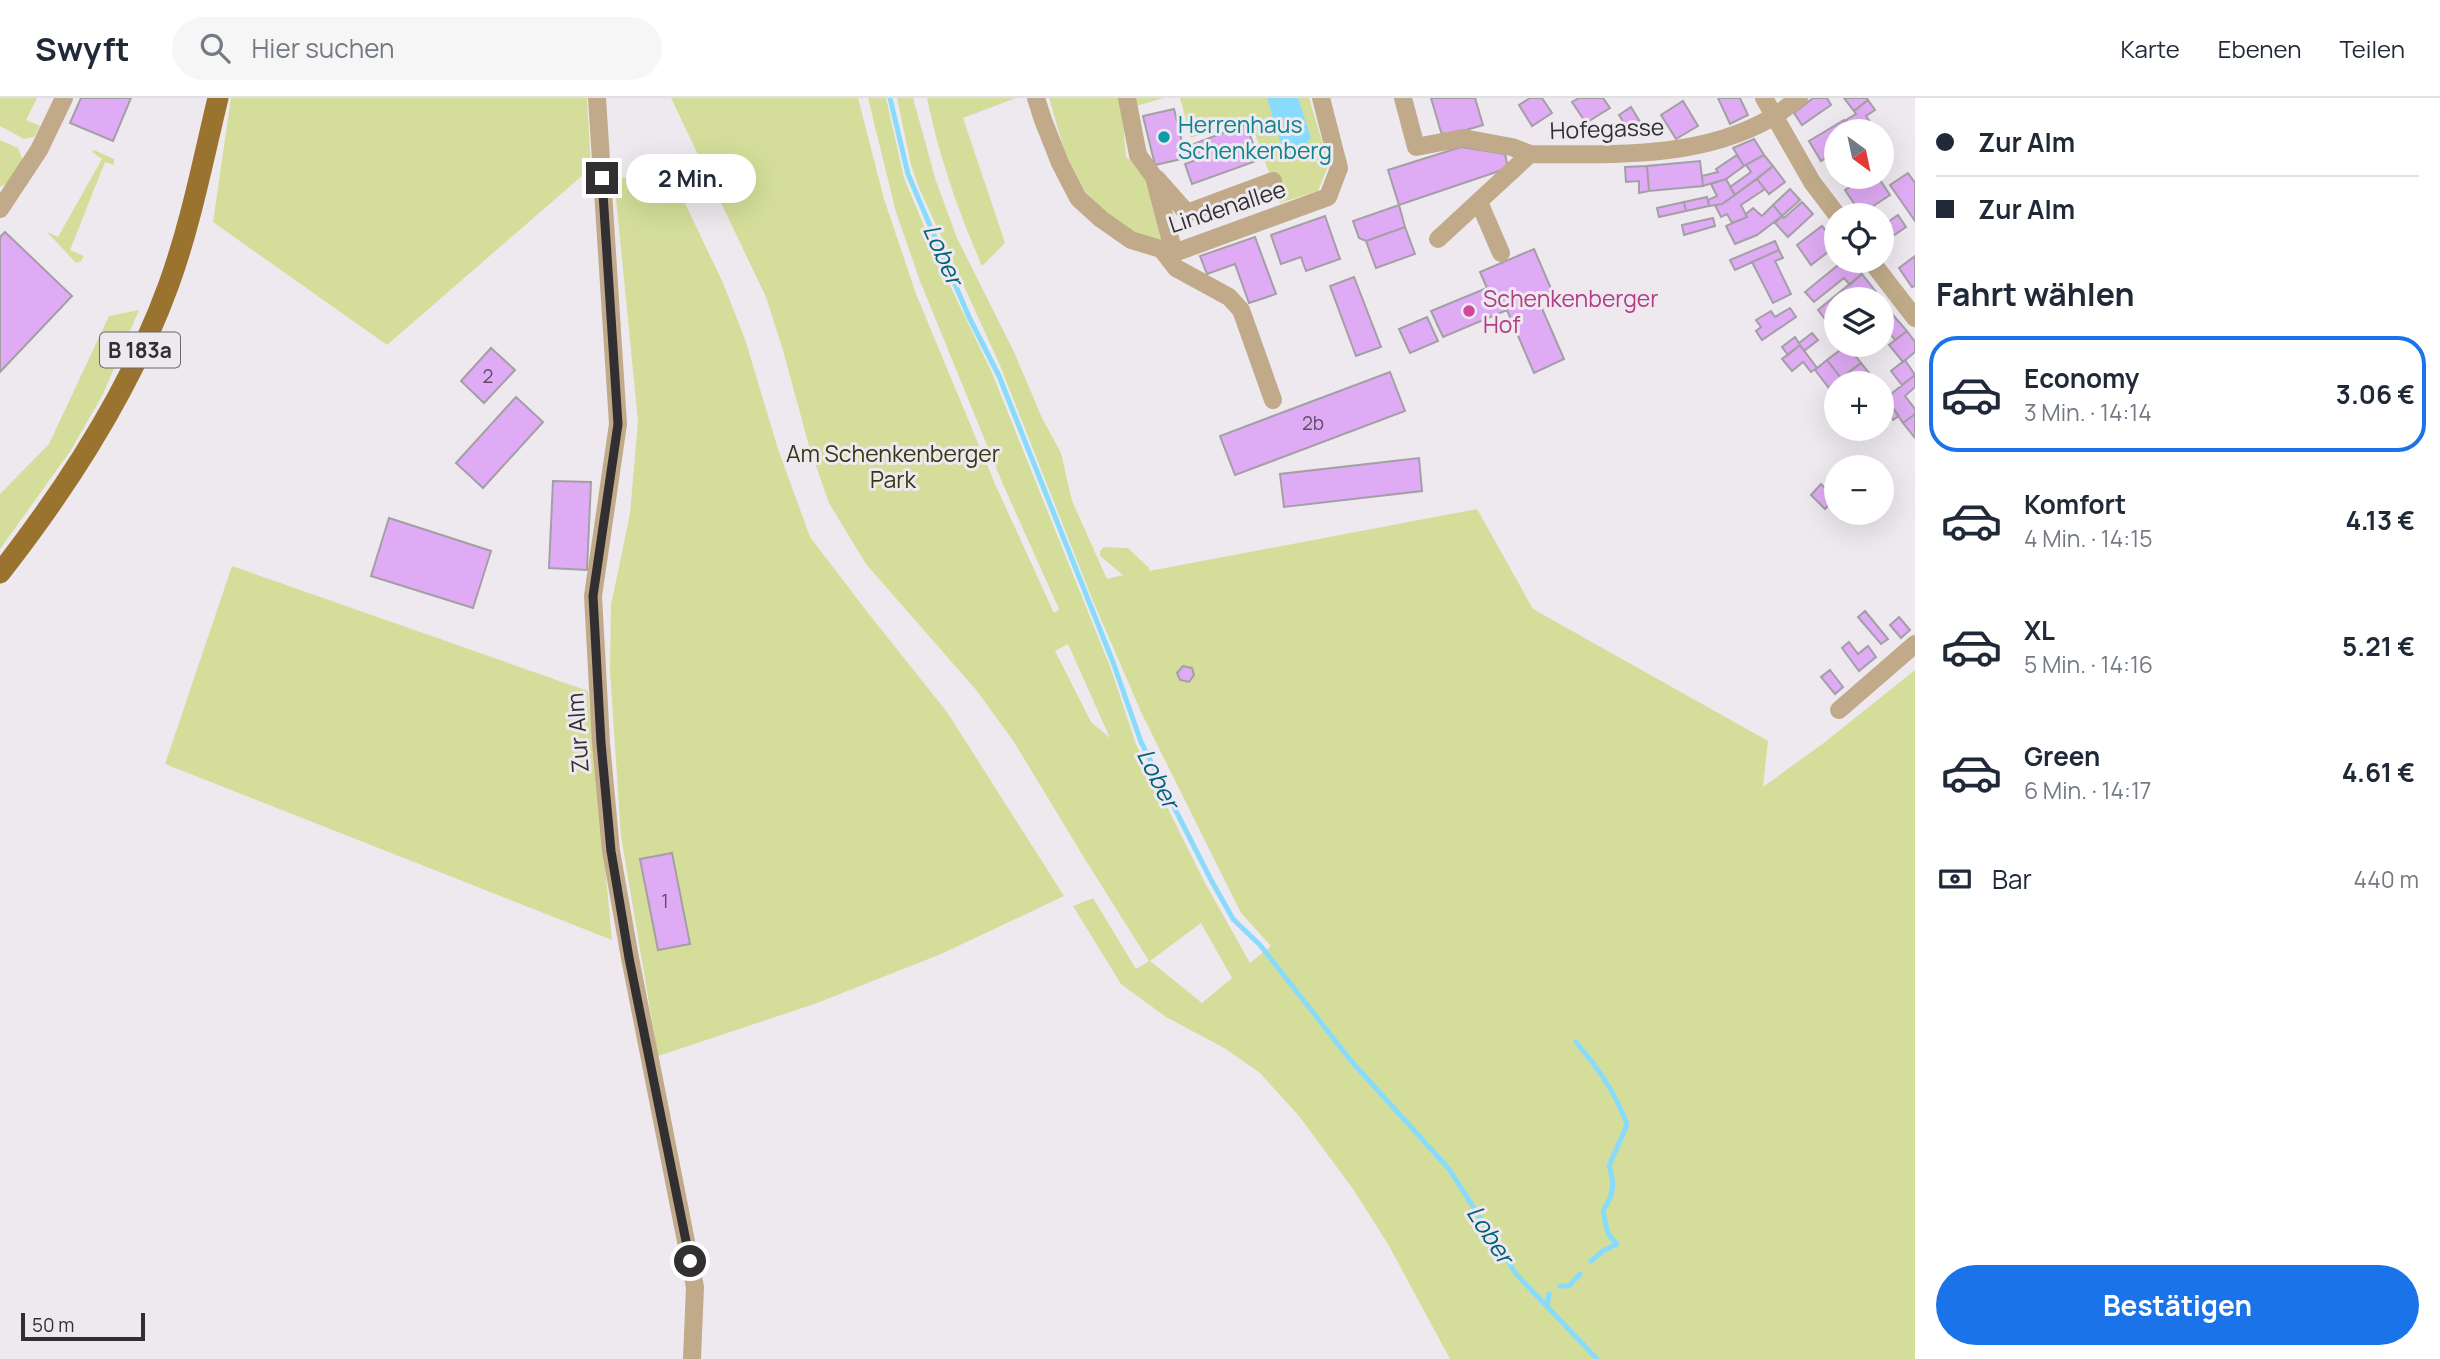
<!DOCTYPE html>
<html lang="de">
<head>
<meta charset="utf-8">
<style>
  body { margin:0; font-family:Manrope,sans-serif; background:#f6f6f7; color:#1f2937; height:100vh; display:flex; flex-direction:column; font-size:26px; white-space:nowrap }
  * { box-sizing:border-box; margin:0 }
  p { font-size:23px; color:#747a83 }
  .icon { flex:none; width:38px; height:38px; fill:none; stroke:currentColor; stroke-width:2; stroke-linecap:round; stroke-linejoin:round }
  .map { position:relative; flex:1; overflow:hidden }
  .drawer { display:flex; flex-direction:column; background:#fff; width:525px }
  .drawer>* { flex:none }
  .top-card { display:grid; align-content:center; height:154px; padding:0 21px; background:#fff }
  .needle { width:46px; rotate:147deg }
  .tools { position:absolute; left:1824px; top:21px; display:grid; gap:14px }
  .tools a { display:grid; place-items:center; width:70px; height:70px; border-radius:50%; background:#fff; box-shadow:0 7px 28px #0002; font-size:35px }
  .scale { position:absolute; left:21px; bottom:18px; width:124px; box-sizing:border-box; padding-left:7px; border:4px solid #312f31; border-top:0; font-size:19px; line-height:24px; white-space:nowrap; color:#312f31; -webkit-text-stroke:5px #ede9ef; paint-order:stroke }
  .end { position:absolute; width:32px; height:32px; margin:-16px; border:9px solid #312f31; background:#fff; box-shadow:0 0 0 4px #fff }
  .from { border-radius:50% }
  .bubble { position:absolute; height:49px; border-radius:24px; background:#fff; box-shadow:0 7px 28px #0002; font-size:23px; font-weight:700; line-height:49px; text-align:center }
  .top-card b { display:flex; align-items:center; gap:24px; height:66px; font-size:26px }
  .top-card b+b { border-top:2px solid #e0e1e3 }
  .top-card i { width:18px; height:18px; background:#1f2937 }
  ul { padding:0; list-style:none }
  li { display:flex; align-items:center; gap:21px; height:116px; margin:0 14px 10px; padding:0 7px; border:4px solid transparent; border-radius:28px }
  li div { flex:1 }
  li b { display:block; font-size:26px }
  li em { font-style:normal; font-weight:700 }
  li.selected { border-color:#1a73e8 }
  li>.icon { width:63px; height:63px; stroke-width:1.5 }
  h2 { padding:0 21px; font-size:32px; line-height:84px }
  .pay { display:flex; align-items:center; gap:18px; height:77px; padding:0 21px; font-size:26px }
  .pay p { margin-inline-start:auto }
  .primary-button { display:flex; gap:14px; margin-top:auto; padding:14px 21px }
  .primary-button a { flex:1; height:80px; border-radius:42px; background:#1a73e8; color:#fff; font-size:28px; font-weight:700; line-height:80px; text-align:center }
  header { display:flex; align-items:center; gap:42px; box-sizing:border-box; height:98px; padding:0 35px; background:#fff; border-bottom:2px solid #e0e1e3 }
  header strong { font-size:33px }
  nav { display:flex; gap:38px; margin-inline-start:auto; font-size:24px }
  .search { width:490px; height:63px; background:#f6f6f7; display:flex; align-items:center; gap:18px; box-sizing:border-box; padding:0 24px; border-radius:38px; color:#747a83; font-size:26px }
  main { display:flex; flex:1; min-height:0 }
  .map>svg:first-child { display:block }
</style>
</head>
<body>
<header>
<strong>Swyft</strong>
<div class="search"><svg class="icon" aria-label="search" viewBox="0 0 24 24"><circle cx="10" cy="10" r="6"/><path d="M15 15l6 6"/></svg>Hier suchen</div>
<nav><a>Karte</a><a>Ebenen</a><a>Teilen</a></nav>
</header>
<main>
<div class="map">
<svg width="1915" height="1261" viewBox="0 0 1915 1261">
  <rect width="100%" height="100%" fill="#ede9ef"/>
  <path fill="#d4de9a" fill-rule="evenodd" d="M0,0h37l-11,22 14,6 -6,11 -10,2 -24,-13z
    M231,0h356l4,70 -204,177 -174,-123z
    M671,0h187l26,101 32,95 79,190 59,129 5,-4 -57,-127 -82,-201 -24,-69 -28,-114h18l18,80 39,93 49,102 119,296 25,75 68,137 46,82 21,-17 -30,-33 -99,-199 -49,-113 -94,-238 -80,-175 -8,-23 -14,-67h16l23,83 21,57 57,114 28,66 19,35 11,48 35,78 16,-4 -23,-19v-5l4,-4 24,1 21,20v3l328,-62 56,100 235,132 -5,46 62,-45 90,-72v689h-465l-62,-115 -35,-55 -54,-73 -39,-43 -34,-24 -60,-32 -45,-33 -48,-78 20,-8 43,71 13,-8 -61,-97 -74,-122 -37,-51 -111,-127 -37,-61 -20,-57 -26,-96 -17,-53zM1068,546l42,94 -19,-16 -36,-71zM1201,825l31,55 -30,25 -52,-42z
    M927,0h89l-53,20 42,125 -23,23c-24,-55 -43,-110 -55,-168z
    M1049,0h115l-42,12 4,47 15,11 7,12 17,63 -31,-9 -28,-21 -21,-22 -19,-35z
    M1180,0h129l20,66 -11,27 -38,12 -31,-86 -58,21z
    M0,42l18,8 5,12 -13,21 -10,6z
    M94,52l20,9v6l-9,-3 -35,88 14,6 -3,5 -5,2 -29,-31 11,5 44,-78 -10,-7z
    M672,78l51,107 22,56 33,110 32,88 58,76 79,99 117,184 -123,58 -124,49 -159,53 -37,-220 -11,-165 1,-66 19,-91 8,-93 -24,-243z
    M139,212l-36,84 -32,56 -71,99v-55l49,-50 60,-128z
    M232,468l356,125 24,249 -447,-176z"/>
  <path fill="#89dbfc" d="M1267,0h31l13,40 -16,18 -12,-5z"/>
  <g fill="none" stroke-linecap="round" stroke-linejoin="round">
    <path stroke="#89dbfc" stroke-width="5" d="M890,0l18,76 61,143 30,59 114,286 28,80 69,136 23,41 27,26 92,117 97,107 67,105 81,85
      M1576,944c23,28 39,49 51,83l-18,41c6,19 5,28 -6,45l5,23 9,10 -14,7 -12,10
      M1560,1188h9l11,-12
      M1547,1208l2,-12"/>
  </g>
  <path fill="#dfabf4" stroke="#a39fa5" stroke-width="2" d="M81,0h50l-18,43 -43,-18z
    M1431,0h44l8,27 -37,11 -5,-4z
    M1530,0h12l10,15 -20,13 -13,-21z
    M1579,0h24l7,10 -24,15 -14,-21z
    M1718,0h22l8,17 -18,9z
    M1813,0h14l4,7 -29,20 -8,-12z
    M1844,0h23l1,2 -14,11z
    M1868,2l7,10 -9,6 10,15h-23l-7,-11 10,-6 -2,-3z
    M1683,3l15,25 -22,13 -15,-24z
    M1631,9l12,20 -12,7 -12,-19z
    M1174,11l12,49 -31,7 -12,-49z
    M1844,22l7,11h-15v20l-15,10 -12,-20z
    M1246,26l13,36 -67,24 -7,-20 11,-4 -5,-15z
    M1754,41l10,16 -20,11 -11,-18z
    M1461,49l44,7 3,14 -109,37 -11,-35z
    M1737,57l7,11 -18,13 -23,7 -1,-10 16,-4 -2,-3z
    M1764,57l9,11 -38,29 -5,-8 21,-15 -5,-7z
    M1700,63l3,25 -54,5 -2,-25z
    M1647,68l2,25 -10,2v-12l-13,1 -1,-15z
    M1773,68l12,16 -16,12 -12,-15z
    M1908,75l7,10v38l-25,-36z
    M1865,79h13l12,18 -29,19 -16,-24z
    M1726,81l9,16 -13,9 -13,2 -1,-6 9,-4 -6,-12z
    M1757,81l8,10 -24,16 6,12 -15,6 -5,-9 -6,3 -6,-12 7,-1z
    M1790,91l10,11 -18,16 -9,-11z
    M1707,99l2,9 -23,5 -2,-9z
    M1684,104l2,9 -27,6 -2,-9z
    M1802,104l11,12 -25,23 -13,-14 7,-7 2,2z
    M1399,107l6,22 -39,14 -7,-3 -6,-17z
    M1773,107l9,11 -25,19 -22,9 -9,-18 21,-9 -1,-3 7,-6 9,8z
    M1898,117l8,12 -25,17v-17z
    M1325,118l15,43 -34,12 -5,-14 -20,7 -10,-29z
    M1713,120l2,8 -31,9 -2,-10z
    M1822,128l14,17v3l-25,19 -14,-20z
    M1405,129l10,27 -39,14 -10,-27z
    M5,134l67,64 -72,76v-135z
    M1255,139l21,57 -27,9 -14,-39 -28,10 -7,-18z
    M1775,143l4,9 -44,20 -5,-10z
    M1534,151l18,42 -15,6 27,62 -30,14 -27,-63 -64,27 -12,-26 56,-23 -7,-16z
    M1779,152l4,8 -8,3 16,33 -18,9 -21,-41z
    M1915,158v30l-3,1 -13,-19z
    M1843,163h8l11,13 -12,11 -6,-7 -30,24 -9,-10z
    M1862,176l14,18 -10,7h-30v24l-5,4 -13,-17z
    M1354,179l27,70 -25,9 -26,-70z
    M1881,202l12,15 -12,9z
    M1790,210l6,9 -34,23 -6,-9 5,-4 -5,-7 15,-9 4,6z
    M1893,217l14,16 -12,9 -13,-17z
    M1427,219l11,24 -28,12 -11,-24z
    M1907,233l8,11v10l-12,10 -14,-17z
    M1812,235l6,7 -14,11 -4,-6 -12,10 -6,-8 13,-10 4,6z
    M1800,247l17,23 -6,4 -8,-10 -11,9 -10,-12z
    M1847,247l14,18 -20,15 -14,-18z
    M491,250l24,22 -31,33 -23,-22z
    M1827,262l14,18 -12,10 -14,-18z
    M1905,262l10,15 -13,10 -11,-14z
    M1861,265l13,16 -5,4h-24l-4,-5z
    M1390,274l15,39 -170,64 -15,-39z
    M1915,277v12l-10,9 10,13v5l-12,9 -17,-25z
    M516,299l27,25 -60,66 -27,-25z
    M1886,300l13,18 -6,4 -8,-10 -4,3v-11z
    M1915,316v24l-12,-15z
    M1419,360l3,33 -138,16 -4,-33z
    M553,383l38,1 -4,88 -38,-2z
    M1821,386l8,8 7,-6v12l-11,11 -14,-14z
    M389,420l102,33 -18,57 -102,-32z
    M1865,513l23,28 -7,5 -23,-27z
    M1899,519l11,13 -9,8 -11,-13z
    M1849,544l9,12 10,-8 8,11 -17,14 -17,-23z
    M1183,568l9,2 2,7 -5,7 -9,-2 -3,-7z
    M1830,572l13,17 -8,7 -14,-17z
    M672,755l18,91 -32,6 -18,-91z"/>
  <g fill="none" stroke-linecap="round" stroke-linejoin="round">
    <path stroke="#c0aa89" stroke-width="18" d="M597,0l21,326 -25,172 8,147 10,108 19,107 65,329 -3,72
      M1036,0l7,22 17,43 18,35 23,21 30,21 43,13 154,-56 11,-29 -18,-70
      M1127,0l11,57 16,22 20,76
      M1403,0l13,49 47,-9 49,9 18,7
      M1764,0l48,84 25,33
      M1157,81l30,34 86,-32
      M1479,104l22,51
      M0,111l39,-59 25,-52
      M1438,141l92,-85c82,0 169,6 243,-37 9,-5 17,-13 26,-19
      M1162,152l14,18 53,29 12,13 32,90
      M1871,163l44,57
      M1839,612l76,-66"/>
    <path stroke="#9a732f" stroke-width="21" d="M0,475c69,-88 131,-184 169,-289 22,-61 34,-124 49,-186"/>
  </g>
  <g fill="none" stroke-linecap="round" stroke-linejoin="round">
    <path stroke="#312f31" stroke-width="9" d="M602,80l16,246 -25,172 8,147 10,108 18,107 61,303"/>
  </g>
  <circle fill="#0f9aa8" stroke="#ede9ef" stroke-width="2.5" cx="1164" cy="39" r="7"/>
  <circle fill="#d1479c" stroke="#ede9ef" stroke-width="2.5" cx="1469" cy="213" r="7"/>
  <g text-anchor="middle" dominant-baseline="central" stroke-width="6" stroke-linejoin="round" paint-order="stroke">
    <g font-size="19" fill="#5c4e62">
      <text x="488" y="278">2</text>
      <text x="1313" y="325">2b</text>
      <text x="665" y="803">1</text>
    </g>
    <rect fill="#ede9ef" stroke="#69676a" stroke-width="2" x="100" y="234.5" width="80" height="35" rx="5"/>
    <g font-size="21" font-weight="bold" fill="#312f31">
      <text x="140" y="252">B 183a</text>
    </g>
    <g font-size="23" fill="#0d838f" stroke="#ede9ef" text-anchor="start">
      <text x="1178" y="26">Herrenhaus<tspan x="1178" dy="26">Schenkenberg</tspan></text>
    </g>
    <g font-size="23" fill="#312f31" stroke="#ede9ef">
      <text transform="translate(1607 30) rotate(-2)">Hofegasse</text>
      <text transform="translate(1227 108) rotate(-18)">Lindenallee</text>
      <text transform="translate(577 635) rotate(-94)">Zur Alm</text>
    </g>
    <g font-size="23" fill="#b23c85" stroke="#ede9ef" text-anchor="start">
      <text x="1483" y="200">Schenkenberger<tspan x="1483" dy="26">Hof</tspan></text>
    </g>
    <g font-size="23" fill="#353913" stroke="#ede9ef">
      <text x="893" y="355">Am Schenkenberger<tspan x="893" dy="26">Park</tspan></text>
    </g>
    <g font-size="24" font-style="italic" fill="#00617c" stroke="#ede9ef">
      <text transform="translate(944 156) rotate(66)">Lober</text>
      <text transform="translate(1159 680) rotate(63)">Lober</text>
      <text transform="translate(1491 1136) rotate(57)">Lober</text>
    </g>
  </g>
</svg>
<div class="tools">
<a><svg class="needle" viewBox="-14 -14 28 28"><path d="M0-13l5 13h-10z" fill="#e53935"/><path d="M0 13l5-13h-10z" fill="#747a83"/></svg></a>
<a><svg class="icon" aria-label="locate" viewBox="0 0 24 24"><circle cx="12" cy="12" r="6"/><path d="M12 2v4M12 18v4M2 12h4M18 12h4"/></svg></a>
<a><svg class="icon" aria-label="layers" viewBox="0 0 24 24"><path d="M12 4l9 5-9 5-9-5zM3 14l9 5 9-5"/></svg></a>
<a>+</a>
<a>−</a>
</div>
<div class="scale">50 m</div>
<i class="end from" style="left:690px;top:1163px"></i>
<i class="end" style="left:602px;top:80px"></i>
<div class="bubble" style="left:626px;top:56px;width:130px">2 Min.</div>
</div>
<section class="drawer">
<div class="top-card">
<b><i class="from"></i>Zur Alm</b>
<b><i></i>Zur Alm</b>
</div>
<h2>Fahrt wählen</h2>
<ul>
<li class="selected"><svg class="icon" aria-label="car" viewBox="0 0 24 24"><path d="M5 17H2v-5l4-1 3-4h7l3 4 3 1v5h-3M9 17h6M6 11h13"/><circle cx="7" cy="17" r="2"/><circle cx="17" cy="17" r="2"/></svg><div><b>Economy</b><p>3 Min. · 14:14</p></div><em>3.06 €</em></li>
<li><svg class="icon" aria-label="car" viewBox="0 0 24 24"><path d="M5 17H2v-5l4-1 3-4h7l3 4 3 1v5h-3M9 17h6M6 11h13"/><circle cx="7" cy="17" r="2"/><circle cx="17" cy="17" r="2"/></svg><div><b>Komfort</b><p>4 Min. · 14:15</p></div><em>4.13 €</em></li>
<li><svg class="icon" aria-label="car" viewBox="0 0 24 24"><path d="M5 17H2v-5l4-1 3-4h7l3 4 3 1v5h-3M9 17h6M6 11h13"/><circle cx="7" cy="17" r="2"/><circle cx="17" cy="17" r="2"/></svg><div><b>XL</b><p>5 Min. · 14:16</p></div><em>5.21 €</em></li>
<li><svg class="icon" aria-label="car" viewBox="0 0 24 24"><path d="M5 17H2v-5l4-1 3-4h7l3 4 3 1v5h-3M9 17h6M6 11h13"/><circle cx="7" cy="17" r="2"/><circle cx="17" cy="17" r="2"/></svg><div><b>Green</b><p>6 Min. · 14:17</p></div><em>4.61 €</em></li>
</ul>
<div class="pay"><svg class="icon" aria-label="cash" viewBox="0 0 24 24"><path d="M3 7h18v10H3z"/><circle cx="12" cy="12" r="2"/></svg>Bar<p>440 m</p></div>
<div class="primary-button"><a>Bestätigen</a></div>
</section>
</main>
</body>
</html>
